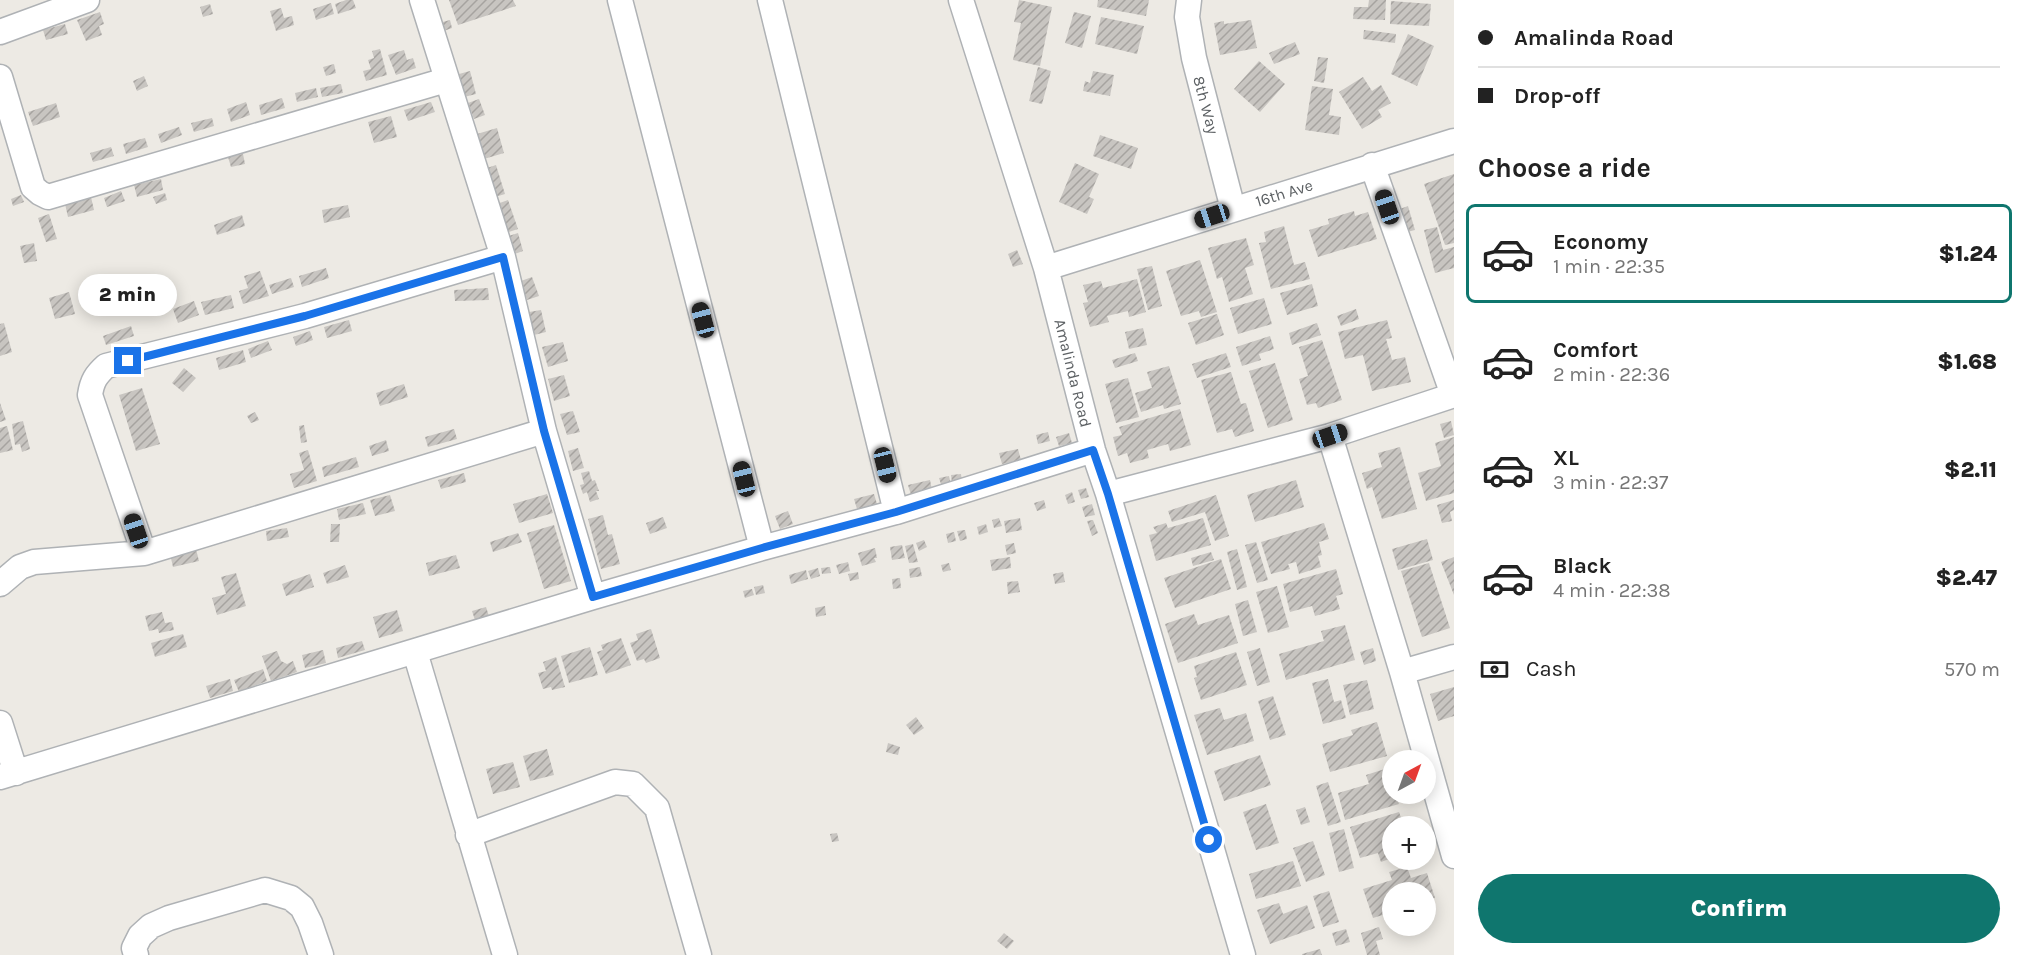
<!DOCTYPE html>
<html lang="en">
<head>
<meta charset="utf-8">
<style>
  body { margin:0; font-family:Karla,sans-serif; background:#f6f6f6; color:#222; height:100vh; display:flex; flex-direction:column; font-size:22px; white-space:nowrap }
  * { box-sizing:border-box; margin:0 }
  p { font-size:20px; color:#767676 }
  .icon { flex:none; width:33px; height:33px; fill:none; stroke:currentColor; stroke-width:2; stroke-linecap:round; stroke-linejoin:round }
  .map { position:relative; flex:1; overflow:hidden }
  .drawer { display:flex; flex-direction:column; background:#fff; width:570px }
  .drawer>* { flex:none }
  .guide { display:grid; align-content:center; height:132px; padding:0 24px; background:#fff }
  .needle { width:39px; rotate:41deg }
  .tools { position:absolute; left:1382px; top:750px; display:grid; gap:12px }
  .tools a { display:grid; place-items:center; width:54px; height:54px; border-radius:50%; background:#fff; box-shadow:0 3px 15px #0003; font-size:30px }
  .end { position:absolute; width:27px; height:27px; margin:-14px; border:8px solid #1a73e8; background:#fff; box-shadow:0 0 0 3px #fff }
  .from { border-radius:50% }
  .bubble { position:absolute; height:42px; border-radius:21px; background:#fff; box-shadow:0 3px 15px #0003; font-size:20px; font-weight:800; line-height:42px; text-align:center }
  .car { position:absolute; width:18px; height:36px; margin:-18px -9px; border-radius:8px; box-shadow:0 0 4px 2px #0007; background:linear-gradient(#222 24%,#8ab4d8 0 40%,#222 0 76%,#8ab4d8 0 86%,#222 0) }
  .guide b { display:flex; align-items:center; gap:21px; height:57px; font-size:22px }
  .guide b+b { border-top:2px solid #e0e0e0 }
  .guide i { width:15px; height:15px; background:#222 }
  ul { padding:0; list-style:none }
  li { display:flex; align-items:center; gap:18px; height:99px; margin:0 12px 9px; padding:0 12px; border:3px solid transparent; border-radius:9px }
  li div { flex:1 }
  li b { display:block; font-size:22px }
  li em { font-style:normal; font-weight:800 }
  li.active { border-color:#0f766e }
  li>.icon { width:54px; height:54px; stroke-width:1.5 }
  h2 { padding:0 24px; font-size:27px; line-height:72px }
  .pay { display:flex; align-items:center; gap:15px; height:66px; padding:0 24px; font-size:22px }
  .pay p { margin-inline-start:auto }
  .primary-button { display:flex; gap:12px; margin-top:auto; padding:12px 24px }
  .primary-button a { flex:1; height:69px; border-radius:36px; background:#0f766e; color:#fff; font-size:24px; font-weight:800; line-height:69px; text-align:center }
  main { display:flex; flex:1; min-height:0 }
  .map>svg:first-child { display:block }
</style>
</head>
<body>
<main>
<div class="map">
<svg width="1454" height="955" viewBox="0 0 1454 955">
  <defs>
    <pattern id="building-hatch" width="6" height="6" patternUnits="userSpaceOnUse" patternTransform="scale(1.5)"><rect width="6" height="6" fill="#c8c5c1"/><path d="M-1 1l2-2M0 6l6-6M5 7l2-2" fill="none" stroke="#a6a3a0"/></pattern>
  </defs>
  <rect width="100%" height="100%" fill="#edeae4"/>
  <path fill="url(#building-hatch)" d="M346,0h7l3,8 -18,6 -3,-10z
    M449,0h64l3,6 -58,19z
    M1019,0l33,7 -12,59 -27,-6 8,-37 -7,-1z
    M1098,0h51l-3,16 -49,-9z
    M1369,0h17l-1,20 -32,-1 1,-12h14z
    M1391,1l40,3 -2,22 -39,-2z
    M331,3l3,11 -18,6 -3,-11z
    M210,4l3,10 -10,3 -3,-10z
    M281,8l3,10 8,-2 2,9 -18,6 -6,-20z
    M100,12l4,12 -5,2 3,9 -16,6 -9,-21z
    M1074,12l17,4 -9,32 -17,-5z
    M1101,17l43,9 -7,28 -42,-10z
    M450,20l2,8 -11,4 -2,-9z
    M1251,20l6,28 -37,7 -6,-32 10,-2v3z
    M65,24l3,10 -22,6 -3,-10z
    M1364,30l32,4 -1,9 -32,-4z
    M1408,34l26,12 -17,40 -26,-12z
    M1295,42l5,12 -26,10 -5,-11z
    M380,49l7,26 -21,6 -3,-10 8,-2 -3,-9 6,-2 -2,-7z
    M404,50l3,10 6,-2 3,10 -20,7 -8,-20z
    M1318,57l10,1 -4,25 -10,-2z
    M1259,61l26,23 -25,28 -26,-23z
    M334,64l2,9 -10,3 -3,-9z
    M1038,67l13,4 -9,33 -13,-3z
    M470,71l6,23 -12,3 -5,-23z
    M1093,71l21,4 -4,21 -27,-5 2,-10 5,2z
    M144,76l4,10 -11,5 -4,-10z
    M1363,77l9,14 9,-6 10,18 -13,7 4,7 -20,12 -23,-37z
    M341,84l2,9 -21,4 -2,-9z
    M1312,86l21,3 -4,26 12,2 -2,18 -34,-5z
    M316,88l2,9 -21,5 -2,-9z
    M282,98l3,10 -24,7 -2,-10z
    M479,99l6,16 -11,4 -6,-16z
    M246,102l4,13 -19,7 -4,-13z
    M431,102l4,10 -27,9 -4,-11z
    M56,103l4,14 -27,9 -5,-14z
    M391,116l6,21 -23,6 -6,-21z
    M212,118l2,8 -20,6 -3,-9z
    M179,127l3,8 -21,8 -3,-9z
    M497,128l7,25 -20,6 -7,-25z
    M1100,135l38,13 -7,21 -38,-13z
    M145,138l3,9 -22,7 -3,-10z
    M111,147l3,9 -21,6 -3,-9z
    M243,154l2,10 -14,3 -3,-10z
    M1075,163l24,11 -10,23 5,2 -7,15 -28,-12z
    M496,165l9,29 -10,3 -8,-29z
    M1454,174v69l-9,2 -21,-61z
    M161,179l2,11 -26,7 -3,-12z
    M121,191l4,10 -18,6 -3,-9z
    M165,193l2,7 -11,4 -3,-7z
    M21,195l3,7 -11,4 -2,-7z
    M91,197l3,13 -26,7 -3,-13z
    M508,200l10,29 -12,4 -9,-29z
    M348,205l2,12 -26,6 -2,-13z
    M1408,206l7,24 -8,2 -7,-23z
    M1354,211l1,5 13,-4 9,27 -59,18 -9,-27 20,-6 -1,-5z
    M49,214l8,25 -11,3 -8,-24z
    M242,215l3,11 -28,9 -3,-10z
    M1284,226l10,39 11,-3 5,17 -39,10 -12,-46 7,-1 -2,-10z
    M1437,227l6,23 11,-3v21l-19,5 -11,-43z
    M518,233l5,18 -11,4 -6,-18z
    M1246,238l8,27 -9,3 8,26 -24,8 -7,-25 -5,2 -9,-31z
    M34,243l3,18 -13,2 -4,-17z
    M1017,250l6,14 -10,3 -5,-13z
    M1200,260l17,52 -16,5 -2,-6 -18,5 -15,-45z
    M1152,266l10,40 -14,4 -11,-41z
    M326,268l3,10 -27,9 -3,-11z
    M260,271l9,25 -26,8 -4,-13 9,-3 -4,-12z
    M532,277l7,19 -12,4 -6,-19z
    M291,278l3,9 -22,7 -3,-9z
    M1137,279l9,33 -17,5 -1,-6 -21,5 2,6 -19,5 -7,-24 5,-1 -5,-17 18,-4 2,7z
    M1312,284l6,22 -31,9 -7,-22z
    M488,288l1,12 -34,1 -1,-11z
    M69,292l6,22 -20,5 -6,-21z
    M231,295l3,13 -29,7 -4,-13z
    M1264,298l8,26 -34,10 -8,-26z
    M194,301l5,14 -21,8 -5,-14z
    M1356,309l3,10 -18,7 -4,-10z
    M541,310l5,22 -12,3 -5,-23z
    M1217,314l7,21 -28,10 -8,-22z
    M349,320l3,11 -25,7 -3,-11z
    M1387,320l5,18 -6,1 6,21 13,-3 6,25 -39,9 -9,-36 -18,4 -7,-27z
    M4,323l8,29 -12,4v-32z
    M1317,323l4,12 -29,10 -3,-12z
    M131,326l3,10 -28,9 -3,-9z
    M1143,328l4,17 -18,4 -4,-17z
    M310,331l3,9 -17,6 -3,-9z
    M1270,336l4,13 -15,5 2,6 -19,6 -6,-19z
    M1322,340l20,60 -24,8 -2,-5 -9,2 -8,-26 9,-3 -9,-29z
    M268,341l4,9 -21,8 -3,-9z
    M563,342l5,19 -20,6 -6,-20z
    M243,350l3,12 -27,8 -3,-12z
    M1135,353l3,8 -23,7 -3,-8z
    M1226,353l5,14 -34,11 -5,-14z
    M1275,363l18,57 -25,8 -19,-57z
    M1169,366l12,38 -17,5 -1,-4 -22,7 -6,-19 17,-5 -5,-16z
    M184,368l12,10 -13,14 -11,-9z
    M1231,372l10,32 5,-1 8,28 -19,6 -3,-8 -15,4 -16,-53z
    M564,375l6,21 -16,5 -6,-22z
    M1128,378l11,39 -23,6 -11,-39z
    M404,384l4,13 -28,9 -4,-13z
    M142,388l18,56 -24,7 -17,-56z
    M0,403l6,17 -6,2z
    M1180,409l11,36 -21,6 -2,-7 -21,6 2,8 -19,5 -3,-10 -9,3 -5,-19 9,-2 -3,-8z
    M573,411l7,21 -13,3 -7,-21z
    M255,412l4,8 -8,3 -4,-7z
    M23,421l7,28 -8,3 -2,-8 -5,1 -3,-21z
    M1451,421l3,14 -10,3 -4,-14z
    M304,425l3,17 -6,1 -2,-17z
    M7,426l6,24 -13,3v-25z
    M454,429l3,10 -29,8 -3,-10z
    M1048,432l2,9 -12,3 -2,-9z
    M1069,433l3,10 -13,3 -3,-9z
    M1454,437v56l-28,8 -8,-28 23,-7 -6,-23z
    M386,440l3,11 -17,5 -3,-10z
    M1400,447l17,62 -35,10 -10,-32 -5,2 -5,-16 20,-6 -4,-14z
    M578,448l6,20 -11,3 -5,-20z
    M1018,449l3,11 -19,4 -3,-11z
    M308,450l9,31 -23,7 -4,-14 14,-4 -5,-17z
    M356,457l3,10 -35,10 -2,-10z
    M589,471l3,10 3,-1 4,11h-3l3,8 -9,3 -3,-10 -4,2 -3,-9 4,-1 -3,-11z
    M464,473l2,9 -25,7 -3,-9z
    M961,474l1,8 -10,1 -1,-8z
    M949,476l2,9 -9,2 -3,-9z
    M930,480l2,10 -21,5 -3,-10z
    M1296,480l8,27 -49,15 -8,-27z
    M1086,488l3,9 -8,2 -3,-9z
    M1072,492l3,10 -7,2 -3,-9z
    M547,494l6,19 -34,10 -6,-19z
    M874,494l3,10 -20,5 -3,-10z
    M390,495l5,16 -20,5 -5,-16z
    M1216,495l13,41 -14,5 -10,-29 -33,10 -4,-11z
    M1044,500l2,8 -9,3 -3,-8z
    M1454,500v10l-4,2 2,9 -10,2 -5,-18z
    M363,503l3,11 -27,6 -2,-11z
    M1092,504l3,11 -10,2 -3,-10z
    M788,511l5,13 -13,5 -5,-13z
    M603,515l5,20 4,-1 8,30 -19,5 -13,-50z
    M663,517l4,11 -17,6 -4,-11z
    M999,518l3,8 -8,2 -2,-8z
    M1020,518l2,12 -16,3 -2,-12z
    M1203,518l8,27 -55,16 -7,-26 8,-2 -4,-6 13,-4 2,5z
    M1093,520l5,13 -6,3 -5,-15z
    M1324,523l5,16 -10,3 3,13 -4,1 3,11 -22,7 -3,-12 -8,2 2,5 -19,5 -10,-32z
    M331,524h9l-1,18h-9z
    M986,524l2,8 -9,3 -2,-8z
    M554,525l17,56 -27,8 -17,-56z
    M287,528l2,9 -22,4 -1,-10z
    M965,530l2,9 -7,2 -3,-10z
    M954,532l2,9 -8,2 -2,-9z
    M518,533l4,9 -29,10 -3,-10z
    M1427,539l6,21 -35,10 -6,-21z
    M924,540l3,7 -8,4 -3,-8z
    M1256,542l12,38 -11,3 -12,-38z
    M1014,543l2,10 -9,2 -2,-10z
    M913,544l5,18 -9,1 -4,-17z
    M902,545l3,13 -13,2 -2,-13z
    M875,548l2,10h-3l2,4 -14,4 -4,-13z
    M196,549l3,12 -26,6 -3,-13z
    M1237,549l10,38 -10,3 -10,-38z
    M1211,552l3,8 -21,6 -2,-8z
    M456,555l4,13 -31,8 -3,-13z
    M1010,557l1,11 -19,3 -2,-11z
    M1454,557v38l-13,-33z
    M1221,559l10,30 -56,19 -11,-30z
    M848,562l2,9 -11,3 -3,-9z
    M949,563l2,7 -8,2 -2,-7z
    M1429,563l21,65 -28,9 -21,-66z
    M345,565l4,12 -22,7 -4,-11z
    M830,567l1,6 -9,1 -1,-6z
    M920,567l2,9 -12,2 -1,-9z
    M818,568l2,8 -9,3 -3,-8z
    M1336,569l7,25 -7,2 4,13 -25,7 -3,-10 -22,6 -7,-28z
    M806,570l2,9 -17,5 -2,-9z
    M858,572l1,7 -9,2 -2,-7z
    M1063,572l2,10 -10,2 -2,-10z
    M236,573l10,33 -29,9 -5,-17 14,-4 -5,-17z
    M310,574l4,13 -28,9 -4,-12z
    M900,578l1,10 -8,1 -1,-10z
    M1018,581l2,11 -12,2 -1,-12z
    M763,585l2,8 -9,2 -2,-8z
    M1277,586l12,41 -21,6 -12,-41z
    M752,589l2,6 -9,3 -2,-7z
    M1248,600l9,32 -14,4 -8,-32z
    M825,606l1,9 -10,2 -1,-9z
    M486,607l3,9 -14,4 -3,-9z
    M397,610l6,21 -24,7 -6,-21z
    M162,612l3,11 7,-1 2,8 -15,3 -1,-4 -9,2 -4,-15z
    M1194,614l4,11 31,-10 9,28 -60,20 -13,-39z
    M1345,625l10,35 -69,20 -7,-26 45,-13 -3,-10z
    M651,629l9,29 -14,5 -2,-4 -7,2 -7,-18 8,-3 -2,-6z
    M183,634l4,13 -32,10 -4,-14z
    M621,638l10,27 -25,9 -9,-22 6,-2 -2,-5z
    M362,641l3,9 -27,8 -2,-10z
    M590,647l8,28 -29,8 -8,-27z
    M1260,648l10,34 -13,4 -10,-34z
    M1373,648l3,13 -12,4 -4,-13z
    M323,650l3,13 -21,5 -3,-13z
    M277,651l4,10 6,3 6,-3 4,11 -26,9 -9,-25z
    M1236,652l11,33 -46,15 -7,-22 3,-1 -3,-11z
    M556,657l9,30 -13,3 -1,-3 -8,2 -5,-16 8,-2 -3,-9z
    M263,669l4,12 -28,11 -5,-12z
    M230,679l3,12 -23,7 -4,-12z
    M1328,679l6,23 7,-2 5,18 -23,6 -11,-41z
    M1367,680l7,29 -24,6 -7,-30z
    M1454,687v29l-16,5 -8,-27z
    M1273,696l13,39 -16,5 -12,-39z
    M1220,708l4,12 22,-7 8,28 -47,14 -13,-40z
    M916,717l8,11 -10,7 -8,-10z
    M1377,722l10,34 -57,16 -8,-28 31,-9 -2,-5z
    M888,743l12,4 -2,8 -12,-3z
    M547,749l7,26 -24,6 -7,-25z
    M1260,755l11,30 -47,16 -10,-30z
    M513,762l7,25 -27,7 -7,-25z
    M1388,768l4,14v12h3l4,10 -54,16 -7,-27 31,-9 -3,-9z
    M1328,782l13,40 -13,4 -12,-40z
    M1266,804l13,39 -23,7 -13,-38z
    M1305,807l5,15 -9,3 -5,-15z
    M1399,812l5,14h-12v32l-11,4 -3,-9 -18,5 -10,-31z
    M1344,829l10,39 -15,4 -10,-39z
    M837,833l2,8 -7,1 -2,-8z
    M1313,841l12,34 -19,7 -13,-34z
    M1293,861l8,25 -45,13 -7,-25z
    M1407,867l4,11 16,-5 8,25 -10,4v-10h-33v20l-19,6 -10,-29 29,-9 -3,-8z
    M1329,891l10,31 -16,5 -10,-31z
    M1279,903l4,11 24,-9 8,23 -45,16 -13,-34z
    M1379,927l4,12 -7,2 4,14h-13l-6,-22z
    M1346,929l4,13 -14,4 -4,-13z
    M1004,933l10,8 -7,8 -10,-8z
    M1320,949l2,6h-20v-1z"/>
  <g fill="none" stroke-linecap="round" stroke-linejoin="round">
    <g stroke="#afb2b5" stroke-width="27">
      <path id="minor" d="M422,0l81,257 41,174 49,166
        M620,0l142,548
        M770,0l126,512
        M961,0l85,268 47,182 15,44 135,461
        M1189,0l-2,17 7,41 39,151
        M0,32l87,-32
        M0,77l33,110 7,6 8,4 398,-117
        M1372,165l81,230
        M1046,268l408,-127
        M1330,436l72,236 52,-15
        M1108,494l222,-58 124,-41
        M144,553l-54,-158c2,-14 6,-20 16,-29l199,-50 198,-59
        M0,584l20,-17 14,-5 110,-9 400,-122
        M415,652l90,303
        M1402,672l52,184
        M0,723l16,50
        M0,777l593,-180 169,-49 134,-36 197,-62
        M468,835l147,-53 18,2 24,24 42,147
        M136,955l-2,-7 6,-12 11,-10 18,-8 96,-28 26,8 11,9 8,16 11,32"/>
    </g>
    <use href="#minor" stroke="#fff" stroke-width="24"/>
  </g>
  <g fill="none" stroke-linecap="round" stroke-linejoin="round">
    <path stroke="#1a73e8" stroke-width="8" d="M128,361l177,-45 198,-59 41,174 49,166 169,-49 134,-36 197,-62 15,44 101,346"/>
  </g>
  <g text-anchor="middle" dominant-baseline="central" stroke-width="4.5" stroke-linejoin="round" paint-order="stroke">
    <g font-size="16" fill="#5c6063" stroke="#fff">
      <text transform="translate(1206 105) rotate(75)">8th Way</text>
      <text transform="translate(1284 193) rotate(-17)">16th Ave</text>
      <text transform="translate(1073 373) rotate(76)">Amalinda Road</text>
    </g>
  </g>
</svg>
<div class="tools">
<a><svg class="needle" viewBox="-14 -14 28 28"><path d="M0-13l5 13h-10z" fill="#e53935"/><path d="M0 13l5-13h-10z" fill="#767676"/></svg></a>
<a>+</a>
<a>−</a>
</div>
<i class="end from" style="left:1209px;top:840px"></i>
<i class="end" style="left:128px;top:361px"></i>
<div class="bubble" style="left:78px;top:274px;width:99px">2 min</div>
<i class="car" style="left:1387px;top:207px;rotate:341deg"></i>
<i class="car" style="left:1212px;top:216px;rotate:252deg"></i>
<i class="car" style="left:703px;top:320px;rotate:345deg"></i>
<i class="car" style="left:1330px;top:436px;rotate:71deg"></i>
<i class="car" style="left:885px;top:465px;rotate:166deg"></i>
<i class="car" style="left:744px;top:479px;rotate:346deg"></i>
<i class="car" style="left:136px;top:531px;rotate:341deg"></i>
</div>
<section class="drawer">
<div class="guide">
<b><i class="from"></i>Amalinda Road</b>
<b><i></i>Drop-off</b>
</div>
<h2>Choose a ride</h2>
<ul>
<li class="active"><svg class="icon" aria-label="car" viewBox="0 0 24 24"><path d="M5 17H2v-5l4-1 3-4h7l3 4 3 1v5h-3M9 17h6M6 11h13"/><circle cx="7" cy="17" r="2"/><circle cx="17" cy="17" r="2"/></svg><div><b>Economy</b><p>1 min · 22:35</p></div><em>$1.24</em></li>
<li><svg class="icon" aria-label="car" viewBox="0 0 24 24"><path d="M5 17H2v-5l4-1 3-4h7l3 4 3 1v5h-3M9 17h6M6 11h13"/><circle cx="7" cy="17" r="2"/><circle cx="17" cy="17" r="2"/></svg><div><b>Comfort</b><p>2 min · 22:36</p></div><em>$1.68</em></li>
<li><svg class="icon" aria-label="car" viewBox="0 0 24 24"><path d="M5 17H2v-5l4-1 3-4h7l3 4 3 1v5h-3M9 17h6M6 11h13"/><circle cx="7" cy="17" r="2"/><circle cx="17" cy="17" r="2"/></svg><div><b>XL</b><p>3 min · 22:37</p></div><em>$2.11</em></li>
<li><svg class="icon" aria-label="car" viewBox="0 0 24 24"><path d="M5 17H2v-5l4-1 3-4h7l3 4 3 1v5h-3M9 17h6M6 11h13"/><circle cx="7" cy="17" r="2"/><circle cx="17" cy="17" r="2"/></svg><div><b>Black</b><p>4 min · 22:38</p></div><em>$2.47</em></li>
</ul>
<div class="pay"><svg class="icon" aria-label="cash" viewBox="0 0 24 24"><path d="M3 7h18v10H3z"/><circle cx="12" cy="12" r="2"/></svg>Cash<p>570 m</p></div>
<div class="primary-button"><a>Confirm</a></div>
</section>
</main>
</body>
</html>
